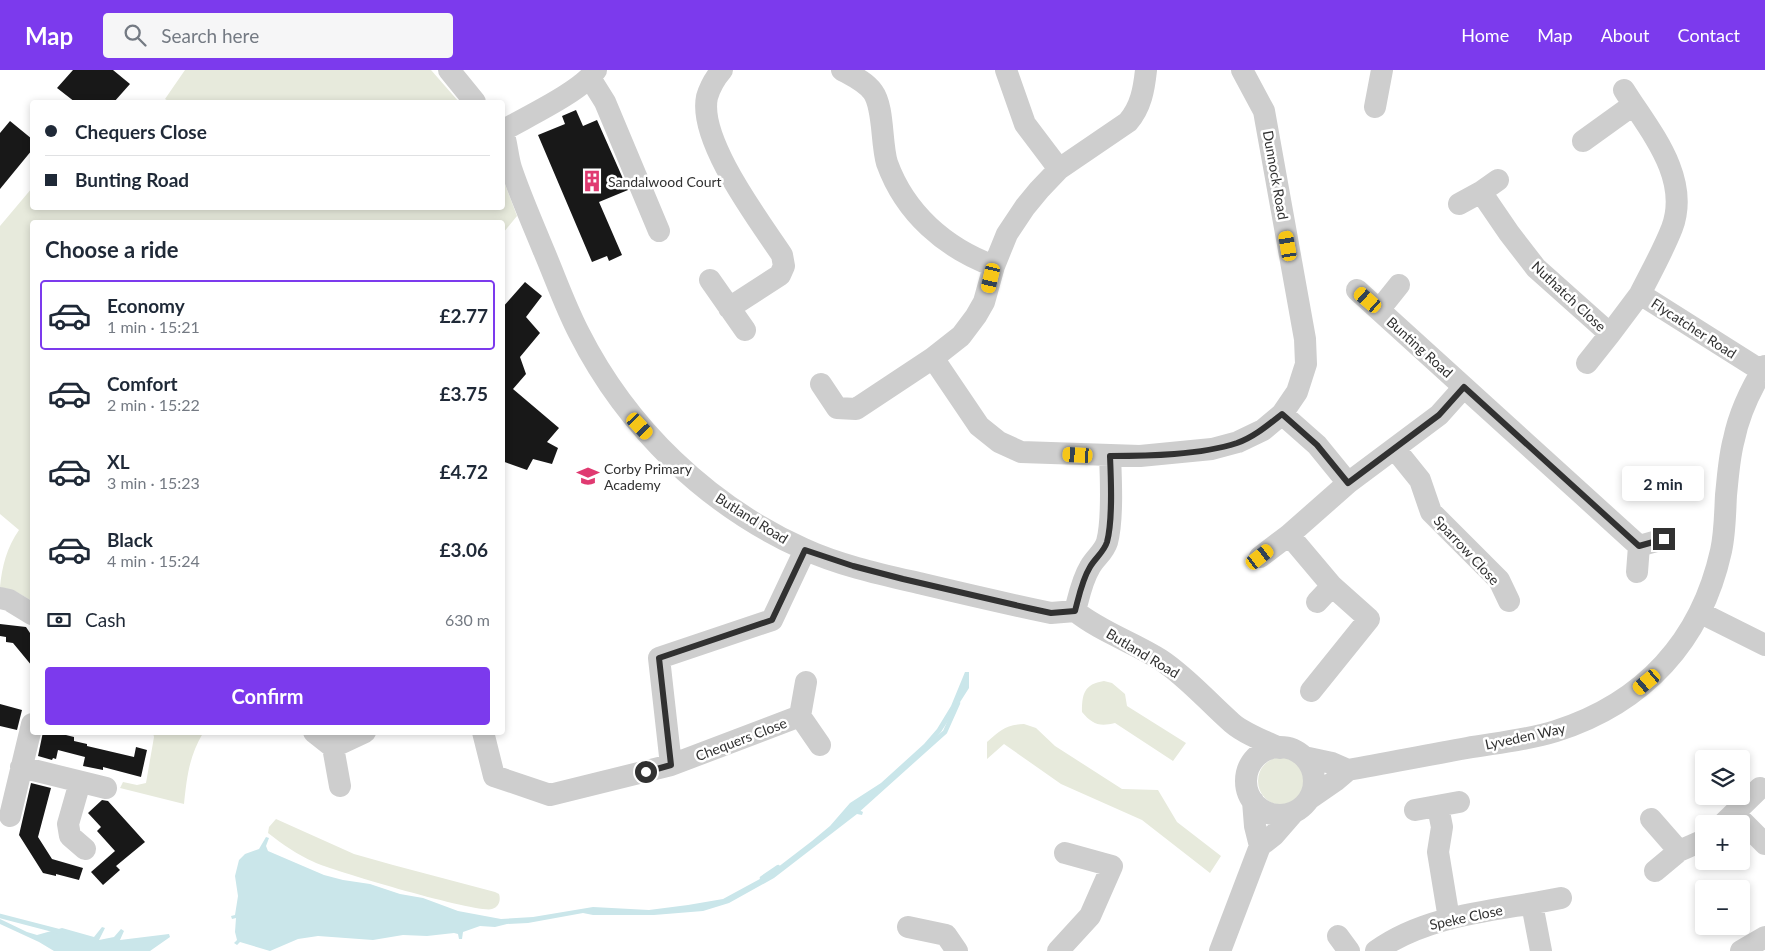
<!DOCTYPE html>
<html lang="en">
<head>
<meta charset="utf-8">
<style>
  body { margin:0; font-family:Lato,sans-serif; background:#f6f6f7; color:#1f2937; height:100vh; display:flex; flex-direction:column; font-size:19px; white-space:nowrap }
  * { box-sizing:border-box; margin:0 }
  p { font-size:16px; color:#747a83 }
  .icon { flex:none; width:28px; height:28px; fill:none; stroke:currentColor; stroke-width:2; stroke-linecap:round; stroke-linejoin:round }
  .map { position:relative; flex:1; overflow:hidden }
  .side { position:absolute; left:30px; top:150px; width:475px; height:515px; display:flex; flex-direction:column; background:#fff; border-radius:5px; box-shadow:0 2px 8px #0003 }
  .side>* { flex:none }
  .hud { position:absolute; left:30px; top:30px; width:475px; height:110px; border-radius:5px; box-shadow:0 2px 8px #0003; display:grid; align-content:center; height:110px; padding:0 15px; background:#fff }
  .tools { position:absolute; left:1695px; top:680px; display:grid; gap:10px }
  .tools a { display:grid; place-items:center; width:55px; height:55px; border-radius:5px; background:#fff; box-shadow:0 2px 8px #0003; font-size:25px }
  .end { position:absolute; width:22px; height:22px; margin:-11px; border:6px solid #313131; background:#fff; box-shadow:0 0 0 2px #fff }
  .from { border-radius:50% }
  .bubble { position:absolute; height:35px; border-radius:5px; background:#fff; box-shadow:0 2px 8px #0003; font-size:16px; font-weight:700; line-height:35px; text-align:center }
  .car { position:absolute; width:15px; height:30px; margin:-15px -8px; border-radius:6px; box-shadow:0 0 4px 1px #0007; background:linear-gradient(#f5c518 24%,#345 0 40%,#f5c518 0 76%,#345 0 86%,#f5c518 0) }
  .hud b { display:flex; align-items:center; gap:18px; height:48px; font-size:19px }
  .hud b+b { border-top:1px solid #e0e1e3 }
  .hud i { width:12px; height:12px; background:#1f2937 }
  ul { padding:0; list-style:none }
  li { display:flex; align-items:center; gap:15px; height:70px; margin:0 10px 8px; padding:0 5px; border:2px solid transparent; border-radius:5px }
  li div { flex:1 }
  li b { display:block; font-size:19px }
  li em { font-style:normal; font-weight:700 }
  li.active { border-color:#7c3aed }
  li>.icon { width:45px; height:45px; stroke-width:1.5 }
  h2 { padding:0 15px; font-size:22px; line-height:60px }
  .pay { display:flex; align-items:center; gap:12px; height:55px; padding:0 15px; font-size:19px }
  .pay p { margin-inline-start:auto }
  .primary-button { display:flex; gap:10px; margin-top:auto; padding:10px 15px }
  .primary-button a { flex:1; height:58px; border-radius:5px; background:#7c3aed; color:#fff; font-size:20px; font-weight:700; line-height:58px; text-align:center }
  header { display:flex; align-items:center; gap:30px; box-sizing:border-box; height:70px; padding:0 25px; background:#7c3aed; color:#fff }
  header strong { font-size:24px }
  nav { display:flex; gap:28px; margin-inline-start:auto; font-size:18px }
  .search { width:350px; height:45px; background:#f6f6f7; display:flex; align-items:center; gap:12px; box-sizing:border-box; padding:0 18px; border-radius:5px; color:#747a83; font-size:19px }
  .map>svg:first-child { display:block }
</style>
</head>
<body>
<header>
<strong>Map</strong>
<div class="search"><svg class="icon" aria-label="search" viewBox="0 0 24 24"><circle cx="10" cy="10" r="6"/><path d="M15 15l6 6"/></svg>Search here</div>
<nav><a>Home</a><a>Map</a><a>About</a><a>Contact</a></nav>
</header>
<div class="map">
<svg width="1765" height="881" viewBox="0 0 1765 881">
  <rect width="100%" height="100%" fill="#fff"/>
  <path fill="#e7eadc" d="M185,0h246l28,32h-289l-5,-3z
    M503,109l14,37 -14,17 -1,-11h-470v379l-17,-10 -15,-4c2,-21 7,-40 19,-57l-19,-16v-288l32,-38v20h470z
    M1104,611l8,2 13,11 2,12 59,37 -13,18 -58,-38c-16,4 -23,1 -33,-11 0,-18 2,-28 22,-31z
    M1024,654l12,4 19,18 67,43 36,1 19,32 44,34 -11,17 -68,-53 -81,-36 -57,-40 -17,15v-17c14,-12 18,-17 37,-18z
    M153,663h50c-14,24 -16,43 -19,71l-64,-16 3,-6 14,3 9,-2 8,-46z
    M1258 711a24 24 0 1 1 48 0a24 24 0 1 1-48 0Z
    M276,749l78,35 39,11 102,27 4,2c2,6 0,13 -7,15 -13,5 -159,-38 -178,-47 -16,-7 -32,-18 -46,-29l1,-6z"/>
  <path fill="#cae6ea" d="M965,602h4v16l-28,44 -11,13 -67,59 -4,6 4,2 -1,3 -5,-1 -83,64 -45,25 -26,8 -49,4h-61l-10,-2 -55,10 -21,1 -12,3 -15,-1 -17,6 -1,7h-3l-1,-5 -4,-1 -27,3 -24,-1 -30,5 -55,-4 -20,3 -28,12 -30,-9 -3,3 -3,-2 3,-3 -2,-8 1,-14 -4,1 -1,-3 4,-1 3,-19 -3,-20 4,-16 6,-6 14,-5 7,-12 3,1 -3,8 2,5 56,24 19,5 27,4 30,10 23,4 35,13 43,8 32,-2 60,-10 56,3 39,-5 35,-6 46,-25 43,-33 18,-15 20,-23 31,-20 43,-39 13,-15 14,-23z
    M0,849l27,13 10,3 25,-7 32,9 8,-10 3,1 -6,12 15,-3 7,-8 3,2 -4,9 49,-6 1,3 -20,14h-96l-15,-9 -39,-18z"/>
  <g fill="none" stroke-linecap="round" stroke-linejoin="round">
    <path stroke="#cae6ea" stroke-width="4.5" d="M858,740l87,-78 13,-29
      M762,808l16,-11
      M0,846l58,15"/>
  </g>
  <path fill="#181818" d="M73,0h40l17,14 -16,18h-39l-18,-14z
    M576,40l7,16 14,-6 31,70 -29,12 23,53 -13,6 -2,-5 -15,6 -54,-127 27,-11 -3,-8z
    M10,51l22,18v11l-32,39v-56z
    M525,212l17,14 -16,21 14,16 -20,24 6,17 -13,15 46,39 -12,14 11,6 -6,16 -19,-5 -6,11 -25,-9v-153z
    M0,554l26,3 6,9v30l-19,-23 -7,-1v-5l-6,-1z
    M0,634l22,6 -5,20 -17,-4z
    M43,662h11l20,5v4l13,3v2l47,11 2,-10 11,3 -6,27 -38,-10v3l-20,-4 2,-9 -27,-7 -2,9 -3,-1 -1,2 -14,-4z
    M31,713l20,5 -13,49 14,22 31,9 -4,12 -23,-6v2l-13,-3 -24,-38z
    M102,730l6,1 37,41 -29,24 4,4 -17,15 -12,-13 24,-21 -18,-20 4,-4 -13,-14z"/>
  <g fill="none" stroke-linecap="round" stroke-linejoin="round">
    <path stroke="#cecece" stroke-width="22" d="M449,0l26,32
      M722,0c-7,8 -12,17 -15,27 -9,43 51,122 75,158l2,11 -4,9 -51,33
      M842,0c11,6 24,12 31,22 11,15 8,51 14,71 18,50 58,85 107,103
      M1006,0l19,54 34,45
      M1146,0c-2,19 -5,37 -18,52l-69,47 -20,21 -14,17 -18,27 -13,32 -10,36 -8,14 -15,20 -28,22 46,68 20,16 22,10 119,4 72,-7 26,-7 25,-12 19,-16 15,-22 9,-28 -1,-25 -41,-228 -22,-41
      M590,8l15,24 54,129
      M1624,20c25,40 67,87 48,138 -9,23 -21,44 -32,66l122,77
      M1375,37l7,-37
      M502,59c5,12 5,26 9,39 9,27 21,54 32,81 12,28 22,57 36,84 48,95 129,173 225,216 37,17 80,26 119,35 42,10 85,20 128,29l24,-2c26,21 58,31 86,49 27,18 47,42 71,63 13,11 32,18 48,25
      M504,60c24,-14 76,-38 92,-60
      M1583,71l50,-36
      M1481,122l28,41 27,35 74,66 30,-40
      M1459,134l22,-12 17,-12
      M710,210l35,50
      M1357,220l282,256
      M1379,240l20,-25
      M1587,293l23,-29
      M821,314l16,24 19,1 77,-51
      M1395,379l25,31 11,32 68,68 10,21
      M1348,413l91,-68 25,-28
      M1289,465l43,51 37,33 -58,72
      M1260,487l29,-22 59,-52 -31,-38 -35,-31
      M1637,502l2,-26 25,-7
      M0,528l9,2 23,14
      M1317,532l15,-16
      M1075,541c4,-15 7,-31 15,-44 5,-9 14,-15 17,-25 6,-22 4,-63 3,-86
      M1701,543l64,32
      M800,646l6,-34
      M314,662l19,15 7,39
      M483,662l11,44 56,19 121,-30 129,-49 20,29
      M333,677l32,-15
      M1246 711a34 34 0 1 1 68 0a34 34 0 1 1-68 0Z
      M1304,687l28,6 16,7
      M671,695l-12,-107 113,-38 33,-70
      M21,697l85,21
      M80,712l-12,42 2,12 15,13
      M1309,729l26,-18 13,-11c40,-7 79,-15 119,-22 29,-5 61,-8 89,-17 88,-28 145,-90 165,-180 4,-18 4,-37 5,-56 2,-18 3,-38 8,-56 5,-25 18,-52 31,-73
      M1253,731l2,25 5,20
      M1438,737l4,20 -4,25 11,67
      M1415,740l44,-8
      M1735,744l30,30
      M10,746l22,-92
      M1651,749l28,32
      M1723,754l37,-36
      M1655,801l24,-20 25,-11
      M1532,834l9,47
      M908,857l38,8 11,16
      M1338,866l11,15
      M1058,881l32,-35 22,-50 -47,-13
      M1220,881l40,-105 14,-11 20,-23
      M1376,881c53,-38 122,-40 185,-53
      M1741,881l24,-14"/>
  </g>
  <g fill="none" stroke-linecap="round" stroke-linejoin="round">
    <path stroke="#313131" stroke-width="6" d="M646,702l25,-7 -12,-107 113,-38 33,-70 48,16 50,13 125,29 23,5 24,-2c4,-15 7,-31 15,-44 5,-9 14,-15 17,-25 6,-22 4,-63 3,-86 39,0 90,-1 127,-13 17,-6 31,-18 45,-29l35,31 31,38 91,-68 25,-28 175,159 25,-7"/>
  </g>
  <defs>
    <g id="building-bare" transform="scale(1.725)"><path d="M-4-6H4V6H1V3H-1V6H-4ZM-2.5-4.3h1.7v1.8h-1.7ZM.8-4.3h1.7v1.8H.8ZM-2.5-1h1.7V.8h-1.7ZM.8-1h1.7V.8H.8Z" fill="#e03a71" stroke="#fff" stroke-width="2.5" paint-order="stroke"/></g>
    <g id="school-bare" transform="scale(1.725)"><path d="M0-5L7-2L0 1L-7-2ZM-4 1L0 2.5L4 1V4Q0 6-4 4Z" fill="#e03a71" stroke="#fff" stroke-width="2.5" paint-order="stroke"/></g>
  </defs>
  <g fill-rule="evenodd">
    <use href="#building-bare" x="592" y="111"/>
    <use href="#school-bare" x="588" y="406"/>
  </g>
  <g text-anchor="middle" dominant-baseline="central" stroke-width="5" stroke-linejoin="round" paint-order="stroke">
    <g font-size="14" fill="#313131" stroke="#fff">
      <text transform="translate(1276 105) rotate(80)">Dunnock Road</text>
      <text transform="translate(1569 226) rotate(43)">Nuthatch Close</text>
      <text transform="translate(1694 258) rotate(33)">Flycatcher Road</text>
      <text transform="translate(1420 277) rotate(42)">Bunting Road</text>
      <text transform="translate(752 448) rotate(32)">Butland Road</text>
      <text transform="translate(1467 480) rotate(47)">Sparrow Close</text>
      <text transform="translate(1143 583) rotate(31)">Butland Road</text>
      <text transform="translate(1525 666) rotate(-12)">Lyveden Way</text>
      <text transform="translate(741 669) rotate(-21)">Chequers Close</text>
      <text transform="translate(1466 847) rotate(-12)">Speke Close</text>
    </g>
    <g font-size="14" fill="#313131" stroke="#fff" text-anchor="start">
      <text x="608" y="111">Sandalwood Court</text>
      <text x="604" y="398">Corby Primary<tspan x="604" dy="16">Academy</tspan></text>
    </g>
  </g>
</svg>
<div class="tools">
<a><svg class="icon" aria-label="layers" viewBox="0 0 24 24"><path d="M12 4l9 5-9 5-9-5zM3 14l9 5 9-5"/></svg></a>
<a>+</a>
<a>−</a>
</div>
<i class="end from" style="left:646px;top:702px"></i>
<i class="end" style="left:1664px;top:469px"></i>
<div class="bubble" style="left:1622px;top:396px;width:82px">2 min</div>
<i class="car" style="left:1288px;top:176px;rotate:350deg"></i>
<i class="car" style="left:991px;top:208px;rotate:193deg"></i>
<i class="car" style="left:1368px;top:230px;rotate:311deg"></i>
<i class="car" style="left:640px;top:356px;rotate:137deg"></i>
<i class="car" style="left:1078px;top:385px;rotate:273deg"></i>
<i class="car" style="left:1260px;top:487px;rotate:52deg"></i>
<i class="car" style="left:1647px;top:612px;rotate:230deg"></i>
<div class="hud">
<b><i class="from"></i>Chequers Close</b>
<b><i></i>Bunting Road</b>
</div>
<section class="side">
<h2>Choose a ride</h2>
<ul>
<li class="active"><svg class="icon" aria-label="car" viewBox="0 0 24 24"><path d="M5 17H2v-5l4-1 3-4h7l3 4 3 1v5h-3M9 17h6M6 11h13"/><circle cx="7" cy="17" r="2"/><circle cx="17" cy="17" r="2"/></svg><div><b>Economy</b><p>1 min · 15:21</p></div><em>£2.77</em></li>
<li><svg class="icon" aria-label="car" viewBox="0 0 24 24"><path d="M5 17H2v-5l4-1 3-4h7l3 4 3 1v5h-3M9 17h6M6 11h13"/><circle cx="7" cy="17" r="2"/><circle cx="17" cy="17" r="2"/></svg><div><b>Comfort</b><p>2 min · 15:22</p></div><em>£3.75</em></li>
<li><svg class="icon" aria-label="car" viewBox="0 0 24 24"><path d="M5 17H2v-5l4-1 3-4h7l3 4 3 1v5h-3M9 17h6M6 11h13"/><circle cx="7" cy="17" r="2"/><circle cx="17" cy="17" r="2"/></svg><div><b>XL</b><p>3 min · 15:23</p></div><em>£4.72</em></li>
<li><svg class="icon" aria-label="car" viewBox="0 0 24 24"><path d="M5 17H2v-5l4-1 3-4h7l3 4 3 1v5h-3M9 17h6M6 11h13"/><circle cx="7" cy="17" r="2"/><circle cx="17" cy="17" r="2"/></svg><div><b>Black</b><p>4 min · 15:24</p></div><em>£3.06</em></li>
</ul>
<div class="pay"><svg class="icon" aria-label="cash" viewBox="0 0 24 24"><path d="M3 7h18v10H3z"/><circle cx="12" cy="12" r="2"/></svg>Cash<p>630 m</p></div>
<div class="primary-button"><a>Confirm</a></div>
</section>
</div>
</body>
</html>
